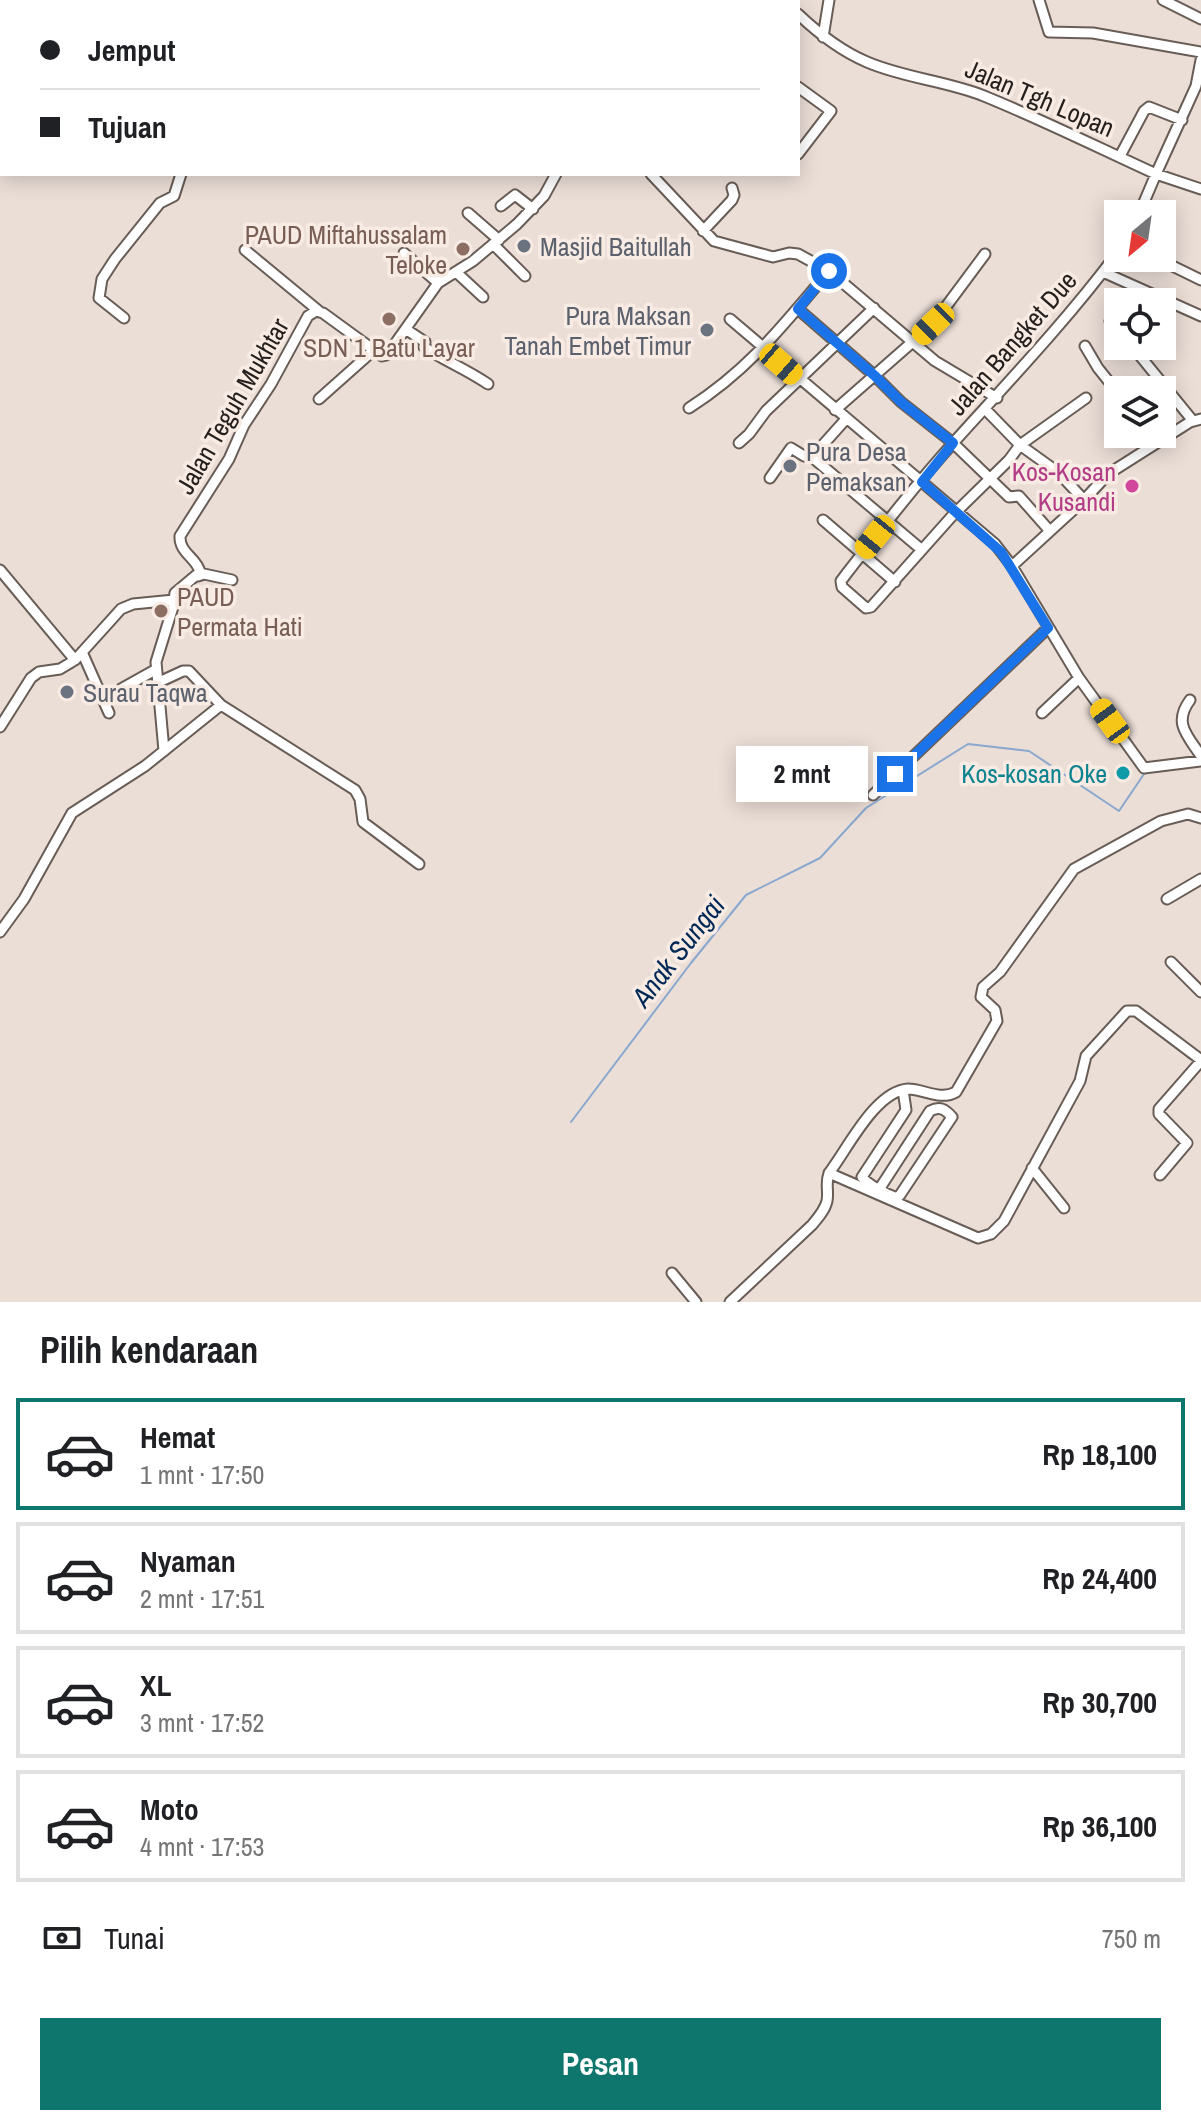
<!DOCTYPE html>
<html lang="id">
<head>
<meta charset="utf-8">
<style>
  body { margin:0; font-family:"Archivo Narrow",sans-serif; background:#f6f6f6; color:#202124; height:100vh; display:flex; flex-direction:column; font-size:30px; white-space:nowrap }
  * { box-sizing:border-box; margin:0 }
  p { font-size:26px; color:#757577 }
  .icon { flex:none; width:44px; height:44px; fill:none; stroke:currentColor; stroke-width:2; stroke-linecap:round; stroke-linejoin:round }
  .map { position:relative; height:1302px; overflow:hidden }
  .side { display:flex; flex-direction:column; background:#fff; flex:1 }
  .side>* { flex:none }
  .banner { position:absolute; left:0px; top:0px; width:800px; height:176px; box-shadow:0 4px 20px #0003; display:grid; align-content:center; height:176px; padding:0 40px; background:#fff }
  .needle { width:52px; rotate:209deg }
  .tools { position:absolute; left:1104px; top:200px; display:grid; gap:16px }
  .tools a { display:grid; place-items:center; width:72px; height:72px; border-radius:0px; background:#fff; box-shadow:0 4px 20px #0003; font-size:40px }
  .end { position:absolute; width:36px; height:36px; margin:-18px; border:10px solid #1a73e8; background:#fff; box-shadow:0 0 0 4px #fff }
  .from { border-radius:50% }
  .bubble { position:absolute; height:56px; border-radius:0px; background:#fff; box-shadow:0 4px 20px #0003; font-size:26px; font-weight:800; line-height:56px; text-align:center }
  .car { position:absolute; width:24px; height:48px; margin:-24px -12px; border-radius:10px; box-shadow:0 0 6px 2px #0007; background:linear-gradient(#f5c518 24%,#345 0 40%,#f5c518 0 76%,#345 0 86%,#f5c518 0) }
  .banner b { display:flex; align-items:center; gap:28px; height:76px; font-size:30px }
  .banner b+b { border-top:2px solid #e0e0e0 }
  .banner i { width:20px; height:20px; background:#202124 }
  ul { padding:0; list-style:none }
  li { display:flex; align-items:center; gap:24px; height:112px; margin:0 16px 12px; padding:0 24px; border:4px solid #e0e0e0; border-radius:0px }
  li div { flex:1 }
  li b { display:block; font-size:30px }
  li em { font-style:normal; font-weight:800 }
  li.on { border-color:#0f766e }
  li>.icon { width:72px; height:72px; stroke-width:1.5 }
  h2 { padding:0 40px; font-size:36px; line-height:96px }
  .pay { display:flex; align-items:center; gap:20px; height:88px; padding:0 40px; font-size:30px }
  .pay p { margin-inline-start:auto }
  .action { display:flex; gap:16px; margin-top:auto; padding:16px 40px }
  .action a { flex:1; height:92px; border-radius:0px; background:#0f766e; color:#fff; font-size:32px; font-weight:800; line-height:92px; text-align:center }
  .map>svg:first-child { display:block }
</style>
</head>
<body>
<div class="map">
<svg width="1201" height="1302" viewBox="0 0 1201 1302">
  <rect width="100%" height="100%" fill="#ebded7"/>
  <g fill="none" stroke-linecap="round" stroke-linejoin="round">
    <path stroke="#8aa8cf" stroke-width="2" d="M571,1122l120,-159 55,-68 74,-37 46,-50 102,-64 61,7 90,60 27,-40"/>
    <g stroke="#685d56" stroke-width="13">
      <path id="minor" d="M146,0l5,2
        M468,0l1,2
        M572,0l3,2
        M1039,0l10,32 44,1 108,19
        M1163,0l38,19
        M71,2v-2
        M167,2h11
        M237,2l1,-2
        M284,2l1,-2
        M370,2l1,-2
        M419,2l1,-2
        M557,2l2,-2
        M583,2l2,-2
        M798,14c20,19 43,37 69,48 37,16 80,19 117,34 59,24 115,52 172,78l40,-88 5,-26
        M823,37l6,-37
        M798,87l33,24 -33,43
        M1120,156l24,-45 5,-4 33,13
        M651,174l63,67 59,16 16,-4 9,1 31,17 106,90 62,37
        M501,206l14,-11 18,14
        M468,213l31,27
        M1139,214l17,-40 45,15
        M703,231l29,-31 2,-5 -2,-7
        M494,245l31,31
        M245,250l75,62
        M404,253l34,30
        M1156,258l45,22
        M456,272l27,25
        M1103,272l98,44
        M798,309l77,67 26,26 52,41 56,54 10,-1 30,34
        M124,318l-25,-20 3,-19 13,-20 45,-56 14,-7 7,-22
        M730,319l265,225 17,22 67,112 65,90 57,-7
        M1110,321l8,9
        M407,330l18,12 -1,5c21,14 42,22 64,37
        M1085,346l13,22 20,25
        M1132,346l61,75
        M1086,398l-66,47 -11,15 -56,55 -82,92 -5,1 -24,-21 -1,-6 6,-8c35,-45 70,-90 108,-132 56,-62 113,-122 163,-189
        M319,399l55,-49
        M689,408c60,-38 95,-84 140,-137
        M985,409l35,36 39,28 25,27
        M835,410l98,-86 52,-70
        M1144,434l7,11
        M739,443l10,-9 17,-23 108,-103
        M812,457l34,-38
        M770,478l21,-30 13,8 8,1 110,93
        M823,520l72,62
        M1012,566l72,-66 24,-26 82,-52 11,-3
        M0,570l75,90
        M198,576l6,-2 28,6
        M82,652l27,61
        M157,683l26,-12h6l32,34 134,85 5,9 3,23 56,42
        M121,689l34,-19
        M1190,700c-17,23 -3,35 11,56
        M1042,713l37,-35
        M0,727l31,-49 8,-6 21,-3 15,-9 46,-51 12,-5 41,-4
        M164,751l-8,-89 17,-55 2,-14 25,-21c-3,-14 -21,-19 -20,-36l49,-77 15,-34 27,-41 37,-68 8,-5 7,2 59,43 5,-1 51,-72 35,-22 44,-37 27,-28 12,-22
        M873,795l175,-167
        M1167,899l34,-20
        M0,932l24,-33 48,-86 73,-47 76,-61
        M1171,962l30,30
        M1032,1168l32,40
        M829,1173l149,65 13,-4 13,-13 76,-140 6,-25 41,-45h9l65,49
        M1160,1175l27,-32 -28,-29v-5l42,-48
        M880,1188l50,-77c10,-5 15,-2 22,6l-52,78 -3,3c-11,-4 -29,-13 -35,-21l44,-67 -3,-20
        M672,1273l24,29
        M730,1302l82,-77c6,-7 13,-15 15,-24 2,-10 -2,-17 2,-28 18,-23 46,-82 79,-84 16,0 32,12 48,3l41,-71 -2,-11 -14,-13 2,-10 17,-15 74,-103 87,-48 27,-7 13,4"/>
    </g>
    <use href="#minor" stroke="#fff" stroke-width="9"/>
  </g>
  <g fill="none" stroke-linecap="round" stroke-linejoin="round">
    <path stroke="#1a73e8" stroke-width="10" d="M829,271l-31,38 77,67 26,26 52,41 -31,39 79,70 47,76 -153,146"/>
  </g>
  <g fill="#6b7280" stroke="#f8ebe4" stroke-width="3">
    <circle cx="524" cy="246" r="8"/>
    <circle cx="707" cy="330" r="8"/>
    <circle cx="790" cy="466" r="8"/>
    <circle cx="67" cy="692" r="8"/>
  </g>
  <g fill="#8d6e63" stroke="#f8ebe4" stroke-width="3">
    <circle cx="463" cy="249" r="8"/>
    <circle cx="389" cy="319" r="8"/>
    <circle cx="161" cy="611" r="8"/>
  </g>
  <circle fill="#d1479c" stroke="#f8ebe4" stroke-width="3" cx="1132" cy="486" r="8"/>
  <circle fill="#0f9aa8" stroke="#f8ebe4" stroke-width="3" cx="1123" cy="773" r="8"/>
  <g text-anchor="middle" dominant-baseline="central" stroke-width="7" stroke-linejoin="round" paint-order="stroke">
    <g font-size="26" fill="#241f1d" stroke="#f8ebe4">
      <text transform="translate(1040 98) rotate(23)">Jalan Tgh Lopan</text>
      <text transform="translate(1012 343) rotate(-49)">Jalan Bangket Due</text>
      <text transform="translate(232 406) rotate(-60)">Jalan Teguh Mukhtar</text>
    </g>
    <g font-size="26" fill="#785e54" stroke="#f8ebe4" text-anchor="end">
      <text x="447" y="234">PAUD Miftahussalam<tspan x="447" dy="30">Teloke</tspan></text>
      <text x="389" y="347" text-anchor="middle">SDN 1 Batu Layar</text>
      <text x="177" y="596" text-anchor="start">PAUD<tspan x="177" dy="30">Permata Hati</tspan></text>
    </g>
    <g font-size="26" fill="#5b616d" stroke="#f8ebe4" text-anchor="start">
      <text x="540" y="246">Masjid Baitullah</text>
      <text x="691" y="315" text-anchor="end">Pura Maksan<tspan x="691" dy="30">Tanah Embet Timur</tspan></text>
      <text x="806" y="451">Pura Desa<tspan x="806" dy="30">Pemaksan</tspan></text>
      <text x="83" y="692">Surau Taqwa</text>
    </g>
    <g font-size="26" fill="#b23c85" stroke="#f8ebe4" text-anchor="end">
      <text x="1116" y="471">Kos-Kosan<tspan x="1116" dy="30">Kusandi</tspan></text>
    </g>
    <g font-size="26" fill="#0d838f" stroke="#f8ebe4" text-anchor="end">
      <text x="1107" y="773">Kos-kosan Oke</text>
    </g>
    <g font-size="28" font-style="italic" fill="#002857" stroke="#f8ebe4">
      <text transform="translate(678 951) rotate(-52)">Anak Sungai</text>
    </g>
  </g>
</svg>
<div class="tools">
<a><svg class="needle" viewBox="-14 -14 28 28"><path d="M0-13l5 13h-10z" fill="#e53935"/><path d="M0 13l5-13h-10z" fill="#757577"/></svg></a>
<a><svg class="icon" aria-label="locate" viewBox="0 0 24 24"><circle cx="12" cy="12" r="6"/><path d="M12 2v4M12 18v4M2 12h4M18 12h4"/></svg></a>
<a><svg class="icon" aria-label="layers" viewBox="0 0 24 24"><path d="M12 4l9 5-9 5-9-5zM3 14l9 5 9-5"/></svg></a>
</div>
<i class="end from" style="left:829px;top:271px"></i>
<i class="end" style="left:895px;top:774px"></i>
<div class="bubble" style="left:736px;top:746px;width:132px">2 mnt</div>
<i class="car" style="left:933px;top:324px;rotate:226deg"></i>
<i class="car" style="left:781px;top:364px;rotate:131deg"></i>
<i class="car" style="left:875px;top:537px;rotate:219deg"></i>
<i class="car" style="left:1110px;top:721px;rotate:324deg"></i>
<div class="banner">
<b><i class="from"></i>Jemput</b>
<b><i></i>Tujuan</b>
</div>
</div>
<section class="side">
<h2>Pilih kendaraan</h2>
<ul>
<li class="on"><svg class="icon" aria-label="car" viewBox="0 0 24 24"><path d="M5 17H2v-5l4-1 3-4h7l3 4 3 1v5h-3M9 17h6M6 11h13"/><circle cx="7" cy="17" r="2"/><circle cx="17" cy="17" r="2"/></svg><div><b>Hemat</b><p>1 mnt · 17:50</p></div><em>Rp 18,100</em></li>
<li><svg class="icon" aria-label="car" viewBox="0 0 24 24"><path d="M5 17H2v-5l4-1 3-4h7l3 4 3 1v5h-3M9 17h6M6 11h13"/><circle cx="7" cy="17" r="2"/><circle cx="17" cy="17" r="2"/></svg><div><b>Nyaman</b><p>2 mnt · 17:51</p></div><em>Rp 24,400</em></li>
<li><svg class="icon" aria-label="car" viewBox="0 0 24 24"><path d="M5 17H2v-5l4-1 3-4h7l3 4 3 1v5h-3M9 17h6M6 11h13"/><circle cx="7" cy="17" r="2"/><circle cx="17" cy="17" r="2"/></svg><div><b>XL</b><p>3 mnt · 17:52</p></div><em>Rp 30,700</em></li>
<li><svg class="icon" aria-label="car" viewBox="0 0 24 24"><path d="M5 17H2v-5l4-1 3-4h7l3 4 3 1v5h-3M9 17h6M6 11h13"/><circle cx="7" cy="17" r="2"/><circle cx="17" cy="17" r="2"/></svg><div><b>Moto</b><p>4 mnt · 17:53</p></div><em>Rp 36,100</em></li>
</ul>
<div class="pay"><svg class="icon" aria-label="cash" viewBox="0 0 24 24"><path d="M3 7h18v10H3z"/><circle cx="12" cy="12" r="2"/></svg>Tunai<p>750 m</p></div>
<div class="action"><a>Pesan</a></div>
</section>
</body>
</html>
